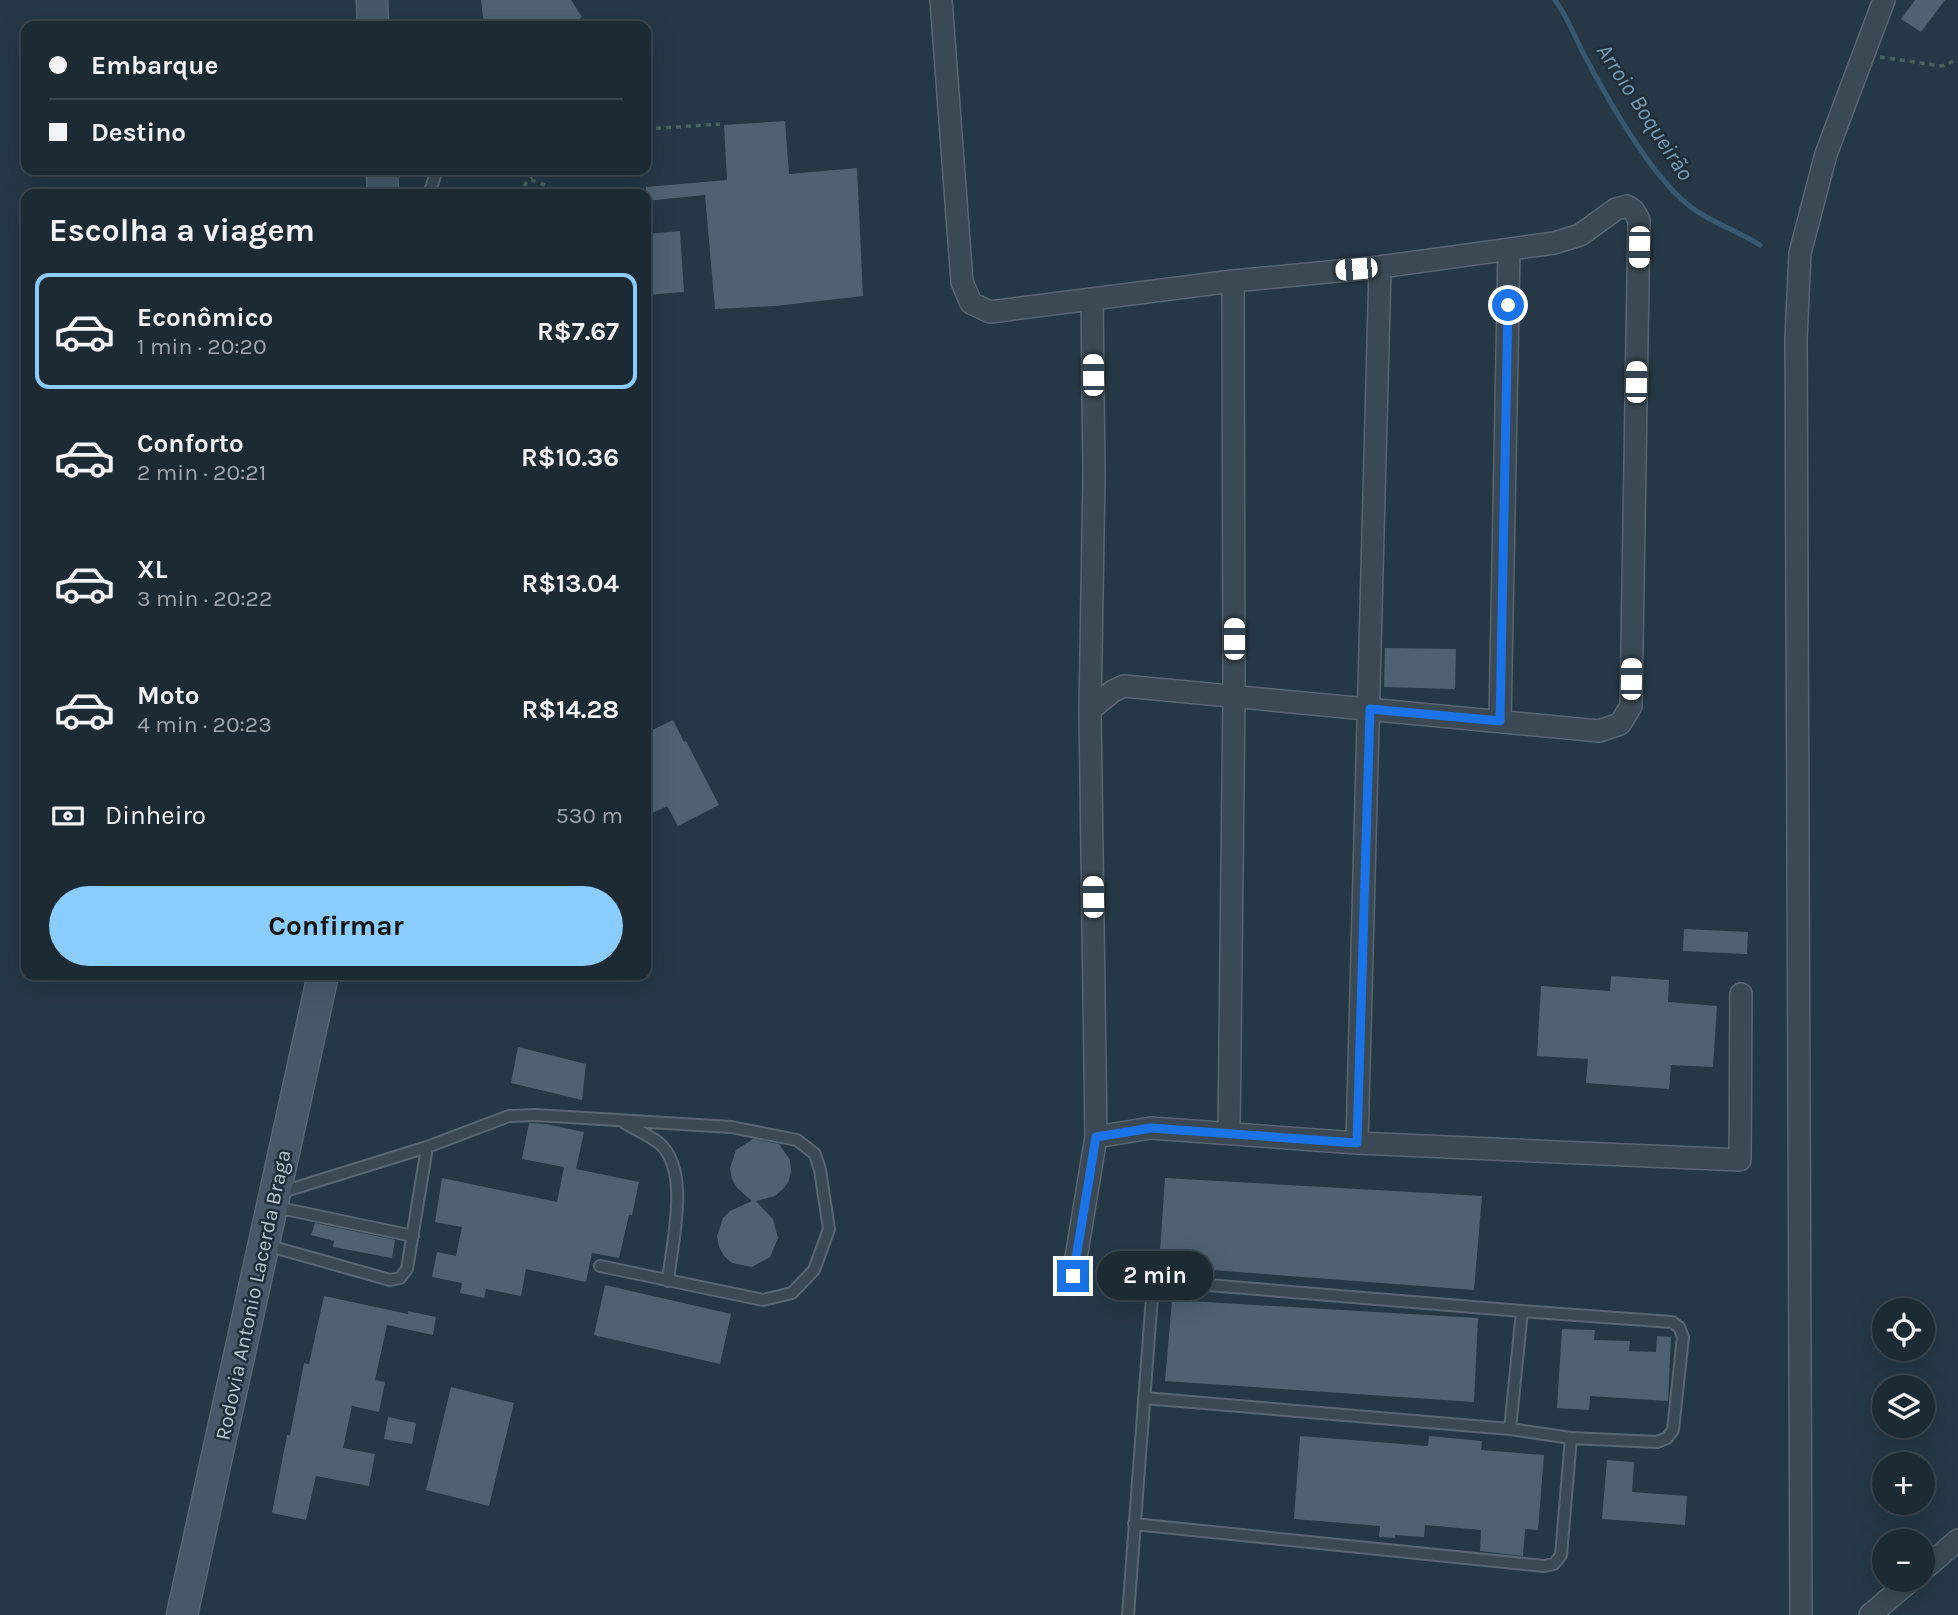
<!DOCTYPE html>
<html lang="pt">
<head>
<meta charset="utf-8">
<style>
  body { margin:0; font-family:Karla,sans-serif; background:#293640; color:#f1f3f6; height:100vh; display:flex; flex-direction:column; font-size:26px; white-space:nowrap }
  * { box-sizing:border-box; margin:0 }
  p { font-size:23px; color:#a0a7ac }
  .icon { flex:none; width:38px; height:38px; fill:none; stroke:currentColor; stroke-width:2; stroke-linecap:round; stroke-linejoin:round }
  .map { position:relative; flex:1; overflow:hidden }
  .drawer { position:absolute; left:21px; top:189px; width:630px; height:791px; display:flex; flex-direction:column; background:#1c2a34; border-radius:14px; box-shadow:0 7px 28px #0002,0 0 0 2px #3a464f }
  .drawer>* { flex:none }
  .banner { position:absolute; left:21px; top:21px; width:630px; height:154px; border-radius:14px; box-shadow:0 7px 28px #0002,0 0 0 2px #3a464f; display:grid; align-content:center; height:154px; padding:0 28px; background:#1c2a34 }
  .tools { position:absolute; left:1872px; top:1298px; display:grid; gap:14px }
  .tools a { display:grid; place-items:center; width:63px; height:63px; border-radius:50%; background:#1c2a34; box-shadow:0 7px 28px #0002,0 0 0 2px #3a464f; font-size:35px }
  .end { position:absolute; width:32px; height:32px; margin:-16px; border:9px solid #1a73e8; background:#fff; box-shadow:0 0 0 4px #fff }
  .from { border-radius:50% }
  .bubble { position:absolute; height:49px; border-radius:24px; background:#1c2a34; box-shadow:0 7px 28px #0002,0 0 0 2px #3a464f; font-size:23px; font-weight:700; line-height:49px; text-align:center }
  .car { position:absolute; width:21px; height:42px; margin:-21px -10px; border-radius:9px; box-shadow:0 0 5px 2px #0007; background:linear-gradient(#fff 24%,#345 0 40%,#fff 0 76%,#345 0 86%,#fff 0) }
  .banner b { display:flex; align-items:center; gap:24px; height:66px; font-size:26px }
  .banner b+b { border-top:2px solid #3a464f }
  .banner i { width:18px; height:18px; background:#f1f3f6 }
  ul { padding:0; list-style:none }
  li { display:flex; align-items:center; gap:21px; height:116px; margin:0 14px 10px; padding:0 14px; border:4px solid transparent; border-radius:14px }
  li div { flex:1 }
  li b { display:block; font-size:26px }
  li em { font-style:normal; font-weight:700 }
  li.active { border-color:#8bccff }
  li>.icon { width:63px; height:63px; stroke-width:1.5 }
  h2 { padding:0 28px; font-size:32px; line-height:84px }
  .pay { display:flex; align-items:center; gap:18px; height:77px; padding:0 28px; font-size:26px }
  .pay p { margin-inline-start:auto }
  .button { display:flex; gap:14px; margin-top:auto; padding:14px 28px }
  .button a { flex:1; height:80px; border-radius:42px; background:#8bccff; color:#111; font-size:28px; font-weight:700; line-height:80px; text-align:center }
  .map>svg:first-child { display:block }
</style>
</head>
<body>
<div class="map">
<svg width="1958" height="1615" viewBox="0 0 1958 1615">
  <rect width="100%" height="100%" fill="#253845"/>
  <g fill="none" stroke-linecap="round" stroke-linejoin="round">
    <path stroke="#37586d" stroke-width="5" d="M1555,0c14,19 21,41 33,62 22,41 62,111 98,141 21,18 50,27 74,42"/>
  </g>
  <path fill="#4e6271" d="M481,0h90l11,17 -14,9h-84z
    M1915,0h30l-24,32 -20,-13z
    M785,121l4,53 68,-6 6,128 -87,10 -61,3 -10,-114 -59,6v-14l81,-7 -3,-55z
    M680,231l4,61 -38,3v-61z
    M1385,648l71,1 -1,40 -71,-2z
    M673,720l11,22 2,-1 33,64 -41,21 -11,-20 -21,10v-83z
    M1684,929l64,3 -1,22 -64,-3z
    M1611,976l58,4 -1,22 49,4 -4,61 -42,-2 -2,24 -83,-6 2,-24 -51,-3 4,-70 69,5z
    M518,1047l68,17 -4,36 -71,-17z
    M529,1123l17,1 38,8 -8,37 63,13 -7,33h-3l-10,43 -27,-5 -6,29 -60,-13 -5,27 -35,-7 -2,9 -24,-5 2,-10 -30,-6 5,-25 19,4 6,-29 -27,-5 7,-44 115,24 7,-35 -42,-8z
    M753,1139l26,5 11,16 1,11 -2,10 -6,8 -8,7 -19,5 17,18 5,19 -8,19 -18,10 -20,-4 -8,-7 -5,-9 -2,-11 6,-18 7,-7 22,-10 -15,-13 -5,-9 -2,-11 6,-18z
    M1165,1178l317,18 -8,94 -315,-24z
    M315,1223l80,17 -3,18 -59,-11 1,-6 -23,-6z
    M605,1285l126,29 -11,50 -126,-29z
    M324,1296l84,18v-3l28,6 -3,18 -46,-10 -12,55 10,2 -6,30 -27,-6 -9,42 32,6 -6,32 -53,-10 -10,44 -34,-7 15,-78h3l14,-72 5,1z
    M1172,1300l306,18 -4,84 -309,-21z
    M1562,1329l33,1 -1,10 36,1 -1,10 27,1 1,-16 14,1 -3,64 -78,-5 -1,14 -32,-2z
    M451,1387l63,16 -25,103 -63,-16z
    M388,1417l28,6 -4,21 -28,-5z
    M1300,1436l128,10 1,-10 53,5 -1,9 63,5 -6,75 -13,-1 -2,27 -43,-5 1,-21 -56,-5 -1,12 -29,-2v3l-16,-1 1,-11 -86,-7z
    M1607,1460l27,2 -2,30 55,4 -2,29 -83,-6z"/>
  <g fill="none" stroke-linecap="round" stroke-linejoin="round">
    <g stroke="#586772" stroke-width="14">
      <path id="service" d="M429,194l8,-24
        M625,1123c11,7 24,12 34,20 32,27 13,99 9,138
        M279,1193l148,-46 82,-31 27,-1 195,12 66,13 18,14 5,16 9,59 -15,41 -22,23 -29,7 -163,-34
        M275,1207l138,29
        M266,1245l124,35 10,-2 7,-9 20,-122
        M1510,1429l12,-118
        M1134,1524l410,42 10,-2 7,-9 10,-117
        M1128,1615l24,-319 8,-11 11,-3 351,29 150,11 7,5 4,10 -10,93 -6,8 -10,4 -86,-4 -61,-9 -366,-31"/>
    </g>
    <g stroke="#586772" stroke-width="24">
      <path id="minor" d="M941,0l21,282 9,21 19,9 243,-31 147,-14 174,-24 26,-8 36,-26 11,-3 7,5 5,9 -8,486 -11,18 -21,7 -475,-45 -11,5 -23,19
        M1500,721l9,-471
        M1229,1133l5,-439 -1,-413
        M1096,1137l55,-9 206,15 383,17 1,-166
        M1357,1143l23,-876
        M1073,1276l23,-139 -6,-427 4,-233 -2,-178
        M1923,1570l35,-30
        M1801,1615l-5,-1276 4,-86 26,-99 58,-154
        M1870,1615l41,-35"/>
    </g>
    <g stroke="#586772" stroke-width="33">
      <path id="secondary" d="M372,0l1,26
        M382,170l1,24
        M182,1615l141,-640"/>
    </g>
    <path stroke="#466260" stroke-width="3.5" stroke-dasharray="5 5" stroke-linecap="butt" d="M1880,57l62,9 16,-7
      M646,129l74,-5
      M531,180l14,5 15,9
      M518,194l18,-24"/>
    <use href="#service" stroke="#3a4954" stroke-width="10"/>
    <use href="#minor" stroke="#3a4954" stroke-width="21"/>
    <use href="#secondary" stroke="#475968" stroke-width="30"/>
  </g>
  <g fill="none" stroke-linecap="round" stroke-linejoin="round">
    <path stroke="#1a73e8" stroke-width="9" d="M1073,1276l23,-139 55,-9 206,15 13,-434 130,12 8,-416"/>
  </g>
  <g text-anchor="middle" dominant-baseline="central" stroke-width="5" stroke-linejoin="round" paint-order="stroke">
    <g font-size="21" fill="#b7c4ce" stroke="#1e2f3a">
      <text transform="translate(253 1295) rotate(-78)">Rodovia Antonio Lacerda Braga</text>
    </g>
    <g font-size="23" font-style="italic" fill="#759ab3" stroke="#1e2f3a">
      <text transform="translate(1645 112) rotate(57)">Arroio Boqueirão</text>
    </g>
  </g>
</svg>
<div class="tools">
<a><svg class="icon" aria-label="locate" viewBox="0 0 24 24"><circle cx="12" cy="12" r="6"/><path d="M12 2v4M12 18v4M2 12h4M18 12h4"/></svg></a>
<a><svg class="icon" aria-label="layers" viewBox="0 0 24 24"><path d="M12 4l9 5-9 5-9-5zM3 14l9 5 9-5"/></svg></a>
<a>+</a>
<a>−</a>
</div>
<i class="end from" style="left:1508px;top:305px"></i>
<i class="end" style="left:1073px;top:1276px"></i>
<div class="bubble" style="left:1097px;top:1251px;width:116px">2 min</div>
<i class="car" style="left:1639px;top:247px;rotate:181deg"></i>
<i class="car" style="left:1356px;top:269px;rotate:265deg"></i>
<i class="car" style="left:1093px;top:375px;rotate:359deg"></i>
<i class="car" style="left:1636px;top:382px;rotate:1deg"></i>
<i class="car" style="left:1234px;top:639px;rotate:0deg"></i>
<i class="car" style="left:1631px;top:679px;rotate:1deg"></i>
<i class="car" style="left:1093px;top:897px;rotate:359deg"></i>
<div class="banner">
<b><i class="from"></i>Embarque</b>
<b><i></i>Destino</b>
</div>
<section class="drawer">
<h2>Escolha a viagem</h2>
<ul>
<li class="active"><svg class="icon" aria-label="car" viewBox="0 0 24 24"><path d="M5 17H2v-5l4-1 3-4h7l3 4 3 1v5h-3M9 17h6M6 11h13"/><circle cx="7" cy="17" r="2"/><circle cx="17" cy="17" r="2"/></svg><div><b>Econômico</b><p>1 min · 20:20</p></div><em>R$7.67</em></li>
<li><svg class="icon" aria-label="car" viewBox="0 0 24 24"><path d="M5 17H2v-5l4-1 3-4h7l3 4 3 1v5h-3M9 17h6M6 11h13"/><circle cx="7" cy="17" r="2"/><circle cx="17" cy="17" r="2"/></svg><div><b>Conforto</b><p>2 min · 20:21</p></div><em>R$10.36</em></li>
<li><svg class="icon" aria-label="car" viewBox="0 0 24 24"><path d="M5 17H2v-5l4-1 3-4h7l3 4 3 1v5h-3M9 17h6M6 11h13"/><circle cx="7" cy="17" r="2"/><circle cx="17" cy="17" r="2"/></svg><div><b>XL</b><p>3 min · 20:22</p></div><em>R$13.04</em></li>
<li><svg class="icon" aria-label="car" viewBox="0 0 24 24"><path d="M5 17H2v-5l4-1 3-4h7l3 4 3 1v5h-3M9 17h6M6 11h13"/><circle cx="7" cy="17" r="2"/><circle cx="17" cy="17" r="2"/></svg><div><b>Moto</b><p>4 min · 20:23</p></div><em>R$14.28</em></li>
</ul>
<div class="pay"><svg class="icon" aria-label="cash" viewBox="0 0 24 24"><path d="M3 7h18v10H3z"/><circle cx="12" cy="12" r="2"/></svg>Dinheiro<p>530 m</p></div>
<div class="button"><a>Confirmar</a></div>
</section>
</div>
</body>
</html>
